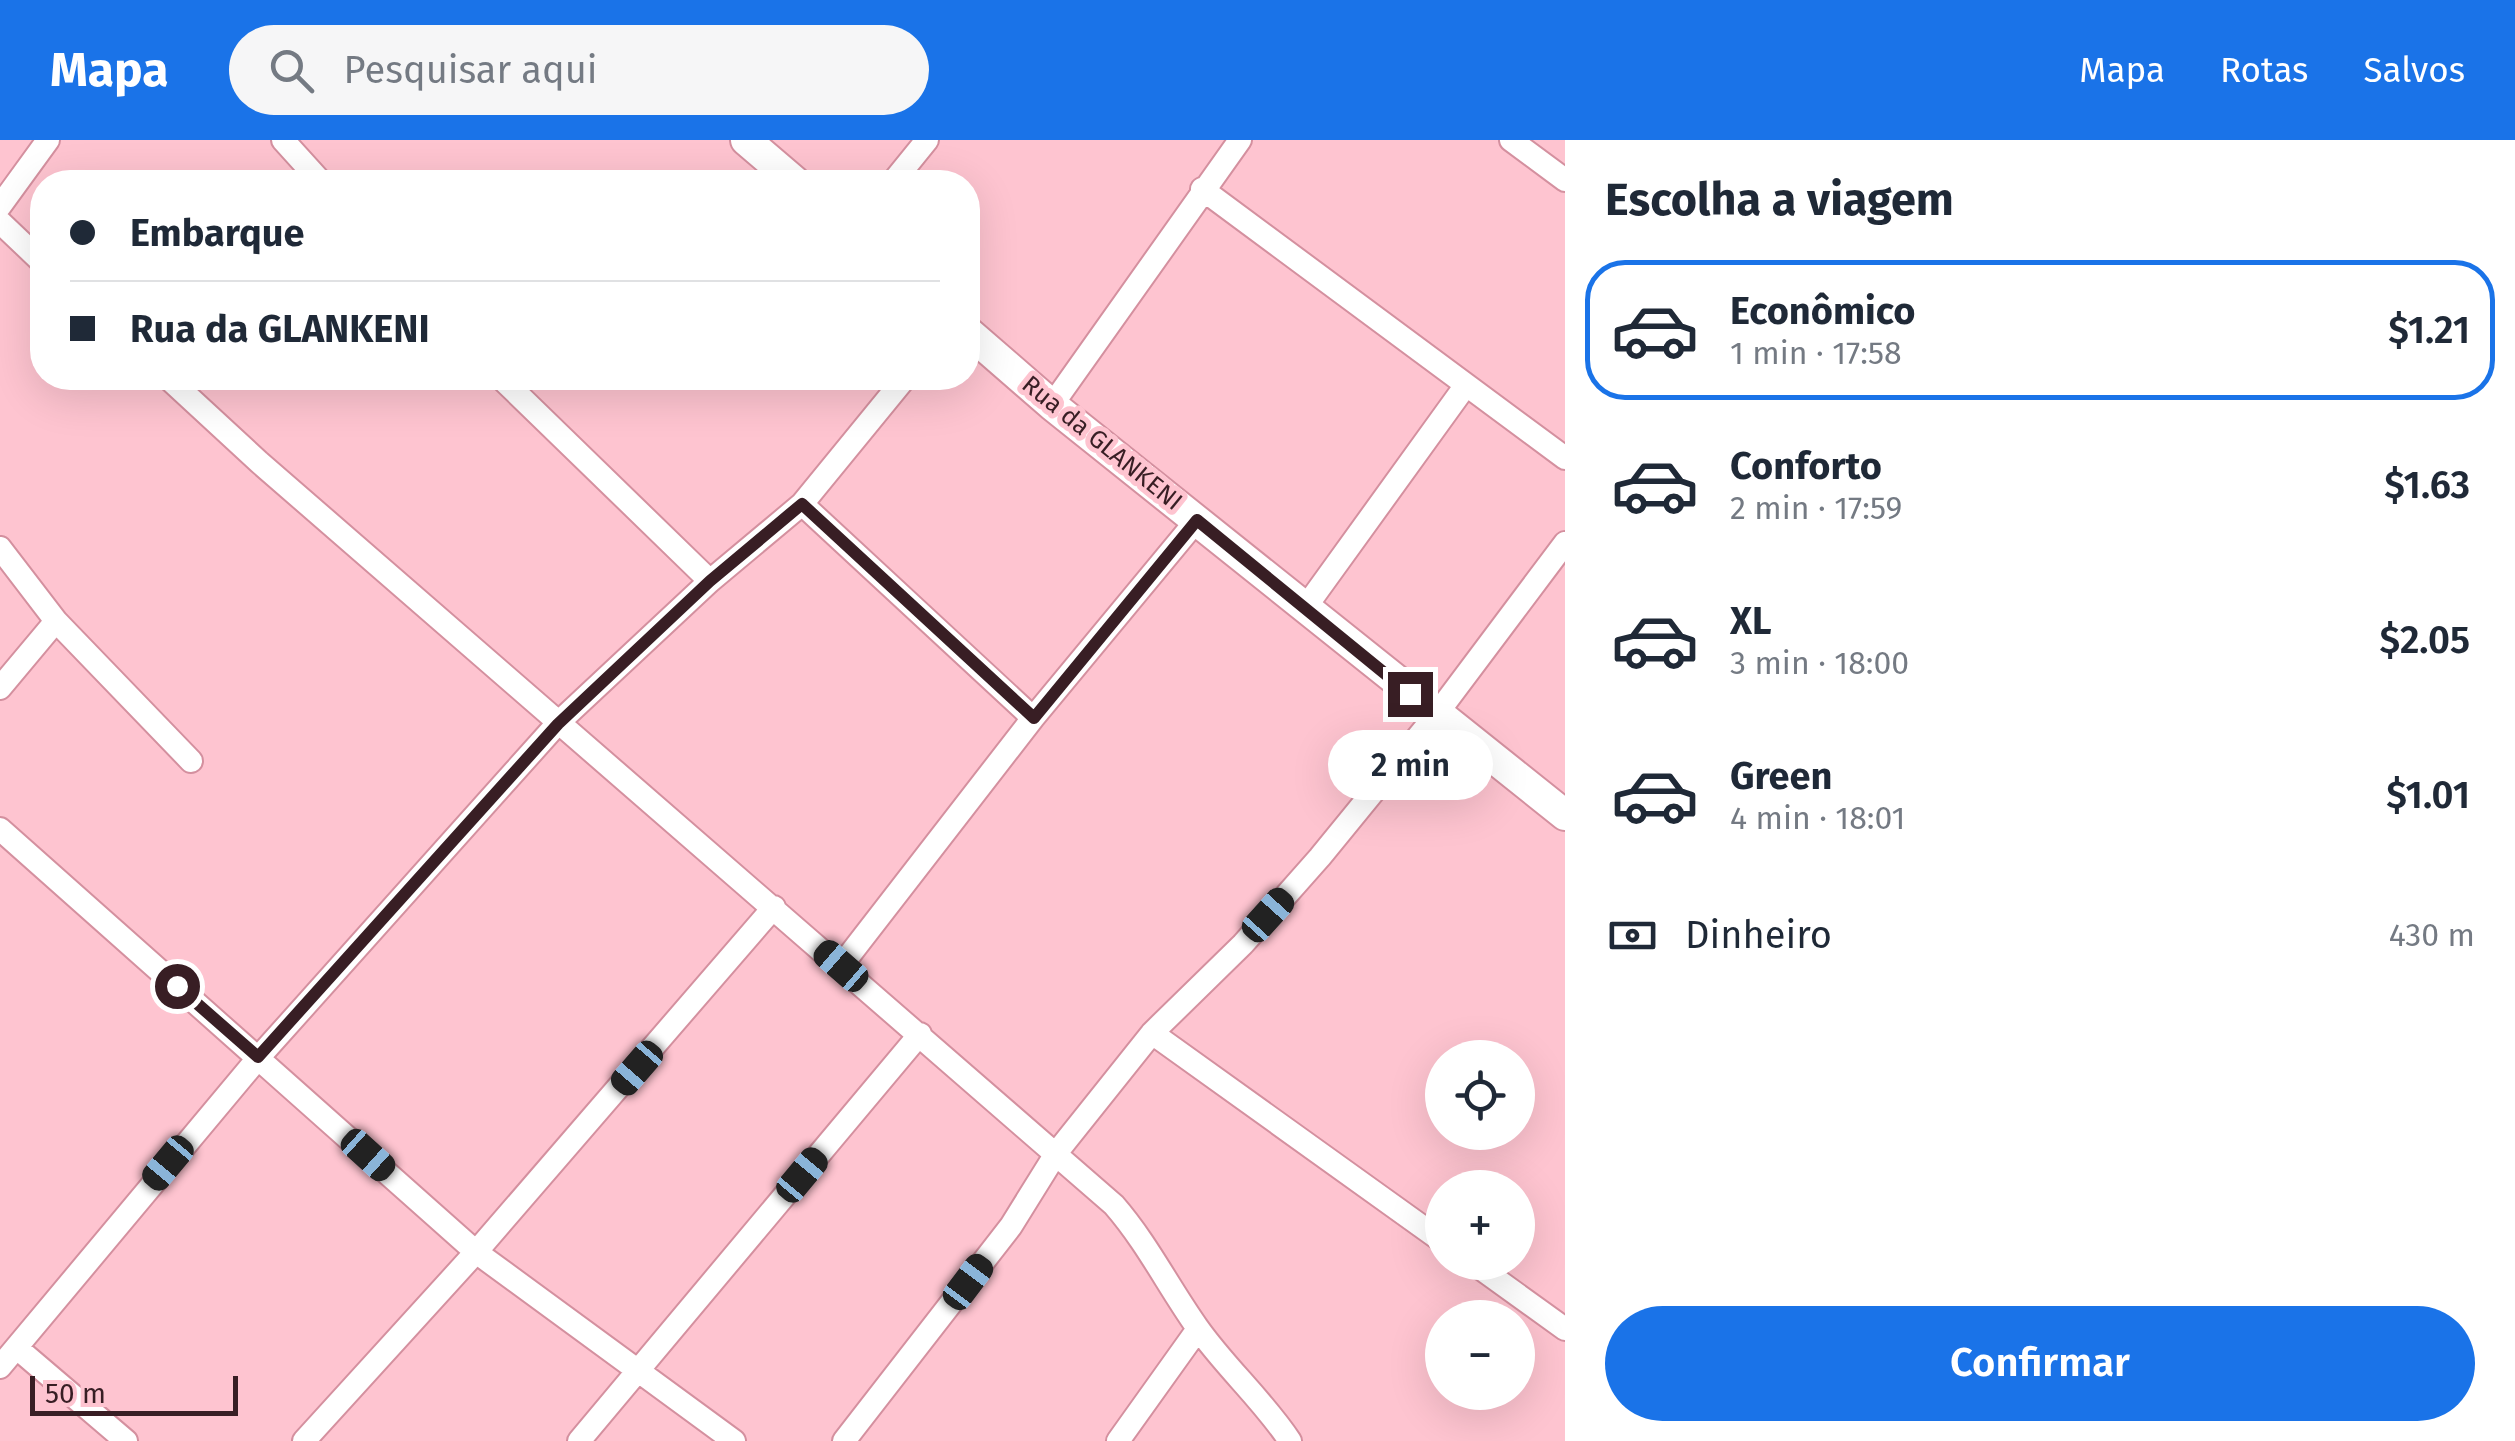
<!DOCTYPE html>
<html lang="pt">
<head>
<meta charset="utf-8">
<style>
  body { margin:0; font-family:"Fira Sans",sans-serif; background:#f6f6f7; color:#1f2937; height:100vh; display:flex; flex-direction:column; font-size:38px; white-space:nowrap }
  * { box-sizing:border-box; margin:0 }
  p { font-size:32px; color:#747a83 }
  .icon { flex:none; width:55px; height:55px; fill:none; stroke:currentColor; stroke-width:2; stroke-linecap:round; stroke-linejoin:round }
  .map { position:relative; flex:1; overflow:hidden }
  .drawer { display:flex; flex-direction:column; background:#fff; width:950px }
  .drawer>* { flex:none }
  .hud { position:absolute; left:30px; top:30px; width:950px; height:220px; border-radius:40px; box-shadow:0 10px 40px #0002; display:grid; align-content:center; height:220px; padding:0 40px; background:#fff }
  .controls { position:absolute; left:1425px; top:900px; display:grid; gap:20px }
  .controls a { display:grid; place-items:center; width:110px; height:110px; border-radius:50%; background:#fff; box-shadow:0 10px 40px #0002; font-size:50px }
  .scale { position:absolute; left:30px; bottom:25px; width:208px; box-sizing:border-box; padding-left:10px; border:5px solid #381e24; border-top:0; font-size:28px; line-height:35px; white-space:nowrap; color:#381e24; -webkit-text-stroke:8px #fec4d0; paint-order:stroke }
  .end { position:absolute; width:45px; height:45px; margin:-22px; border:12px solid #381e24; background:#fff; box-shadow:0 0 0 5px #fff }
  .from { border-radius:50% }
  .bubble { position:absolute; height:70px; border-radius:35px; background:#fff; box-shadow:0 10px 40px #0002; font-size:32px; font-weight:600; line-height:70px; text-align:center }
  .car { position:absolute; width:30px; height:60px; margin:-30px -15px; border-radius:12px; box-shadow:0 0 8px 2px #0007; background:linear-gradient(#222 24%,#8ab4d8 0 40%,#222 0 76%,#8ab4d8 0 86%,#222 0) }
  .hud b { display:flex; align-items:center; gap:35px; height:95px; font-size:38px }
  .hud b+b { border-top:2px solid #e0e1e3 }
  .hud i { width:25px; height:25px; background:#1f2937 }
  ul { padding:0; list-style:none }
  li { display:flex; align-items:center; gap:30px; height:140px; margin:0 20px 15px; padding:0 20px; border:5px solid transparent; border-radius:40px }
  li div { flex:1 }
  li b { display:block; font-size:38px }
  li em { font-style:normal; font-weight:600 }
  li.selected { border-color:#1a73e8 }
  li>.icon { width:90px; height:90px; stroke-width:1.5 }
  h2 { padding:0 40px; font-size:45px; line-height:120px }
  .pay { display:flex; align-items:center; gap:25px; height:110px; padding:0 40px; font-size:38px }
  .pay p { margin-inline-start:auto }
  .cta { display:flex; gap:20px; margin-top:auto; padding:20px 40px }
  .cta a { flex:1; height:115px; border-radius:60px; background:#1a73e8; color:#fff; font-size:40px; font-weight:600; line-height:115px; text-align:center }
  header { display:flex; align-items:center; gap:60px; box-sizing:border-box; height:140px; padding:0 50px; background:#1a73e8; color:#fff }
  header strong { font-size:48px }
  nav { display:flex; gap:55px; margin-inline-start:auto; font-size:35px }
  .search { width:700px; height:90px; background:#f6f6f7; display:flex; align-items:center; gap:25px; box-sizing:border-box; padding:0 35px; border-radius:55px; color:#747a83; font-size:38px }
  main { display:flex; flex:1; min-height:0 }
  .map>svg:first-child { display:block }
</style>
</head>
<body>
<header>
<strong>Mapa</strong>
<div class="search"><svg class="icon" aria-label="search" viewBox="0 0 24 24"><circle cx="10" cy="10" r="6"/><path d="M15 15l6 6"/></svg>Pesquisar aqui</div>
<nav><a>Mapa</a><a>Rotas</a><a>Salvos</a></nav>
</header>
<main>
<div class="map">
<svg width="1565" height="1301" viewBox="0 0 1565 1301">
  <rect width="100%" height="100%" fill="#fec4d0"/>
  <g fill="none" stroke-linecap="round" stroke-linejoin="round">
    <g stroke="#d4909f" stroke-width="26">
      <path id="minor" d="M283,0l38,42
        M1511,0l54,40
        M893,42l34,-42
        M1202,49l363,269
        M0,66l48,-66
        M0,82l42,40
        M168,238l91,84 855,743c33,38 54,81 83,122 28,40 65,72 93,114
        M501,238l209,203
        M1052,265l188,-265
        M802,364l231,214
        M0,408l56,73 135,140
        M1305,468l161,-223
        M0,548l56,-67
        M0,689l476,423 258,189
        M841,826l192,-248 164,-198
        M1152,893l290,208
        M1472,1122l93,67
        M17,1208l109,93
        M0,1227l259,-310 299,-334 152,-142 92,-77 103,-126
        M304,1301l172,-189 298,-345
        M579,1301l341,-407
        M844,1301l167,-215 46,-74 95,-119 91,-89 77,-87 116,-142 129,-172
        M1118,1301l80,-112"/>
    </g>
    <g stroke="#d4909f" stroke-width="34">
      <path id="tertiary" d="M746,0l49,42
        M968,192l84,73 513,410"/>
    </g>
    <use href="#minor" stroke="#fff" stroke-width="22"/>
    <use href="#tertiary" stroke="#fff" stroke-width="30"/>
  </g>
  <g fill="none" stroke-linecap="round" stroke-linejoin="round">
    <path stroke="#381e24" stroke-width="12" d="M177,846l81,71 300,-333 152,-143 92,-77 232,214 163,-198 213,174"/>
  </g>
  <g text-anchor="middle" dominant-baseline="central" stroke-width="10" stroke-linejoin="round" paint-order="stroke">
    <g font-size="25" fill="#381e24" stroke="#fec4d0">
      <text transform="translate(1102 303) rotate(39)">Rua da GLANKENI</text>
    </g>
  </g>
</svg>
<div class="controls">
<a><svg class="icon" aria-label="locate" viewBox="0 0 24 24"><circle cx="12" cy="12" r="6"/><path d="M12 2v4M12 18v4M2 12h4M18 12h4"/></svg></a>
<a>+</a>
<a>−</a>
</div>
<div class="scale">50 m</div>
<i class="end from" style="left:177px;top:846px"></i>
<i class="end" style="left:1410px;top:554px"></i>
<div class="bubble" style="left:1328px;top:590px;width:165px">2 min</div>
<i class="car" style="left:1268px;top:775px;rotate:42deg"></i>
<i class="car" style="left:841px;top:826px;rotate:311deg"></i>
<i class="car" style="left:637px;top:928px;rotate:221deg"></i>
<i class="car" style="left:368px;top:1015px;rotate:132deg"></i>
<i class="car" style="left:168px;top:1023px;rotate:220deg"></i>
<i class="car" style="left:802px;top:1035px;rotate:40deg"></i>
<i class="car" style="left:968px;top:1142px;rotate:37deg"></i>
<div class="hud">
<b><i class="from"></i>Embarque</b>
<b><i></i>Rua da GLANKENI</b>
</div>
</div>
<section class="drawer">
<h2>Escolha a viagem</h2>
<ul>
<li class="selected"><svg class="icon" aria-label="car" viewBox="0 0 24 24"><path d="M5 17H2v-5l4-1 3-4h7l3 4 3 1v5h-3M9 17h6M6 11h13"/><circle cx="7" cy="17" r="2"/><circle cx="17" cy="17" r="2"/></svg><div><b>Econômico</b><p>1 min · 17:58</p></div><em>$1.21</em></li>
<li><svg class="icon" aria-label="car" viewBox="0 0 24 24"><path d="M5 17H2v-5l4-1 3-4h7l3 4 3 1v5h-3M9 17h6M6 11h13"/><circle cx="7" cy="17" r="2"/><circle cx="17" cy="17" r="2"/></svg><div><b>Conforto</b><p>2 min · 17:59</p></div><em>$1.63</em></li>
<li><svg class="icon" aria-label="car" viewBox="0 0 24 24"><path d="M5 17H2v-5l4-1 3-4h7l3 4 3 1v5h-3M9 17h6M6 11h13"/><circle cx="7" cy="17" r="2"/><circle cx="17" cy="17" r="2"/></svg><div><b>XL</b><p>3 min · 18:00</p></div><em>$2.05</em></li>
<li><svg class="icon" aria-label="car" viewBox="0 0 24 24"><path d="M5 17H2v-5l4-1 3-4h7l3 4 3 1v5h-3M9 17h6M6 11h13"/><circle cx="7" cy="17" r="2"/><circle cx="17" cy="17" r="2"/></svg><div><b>Green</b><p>4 min · 18:01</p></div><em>$1.01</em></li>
</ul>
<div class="pay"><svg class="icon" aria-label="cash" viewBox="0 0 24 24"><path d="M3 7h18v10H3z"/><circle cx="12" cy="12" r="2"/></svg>Dinheiro<p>430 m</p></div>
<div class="cta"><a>Confirmar</a></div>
</section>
</main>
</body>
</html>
